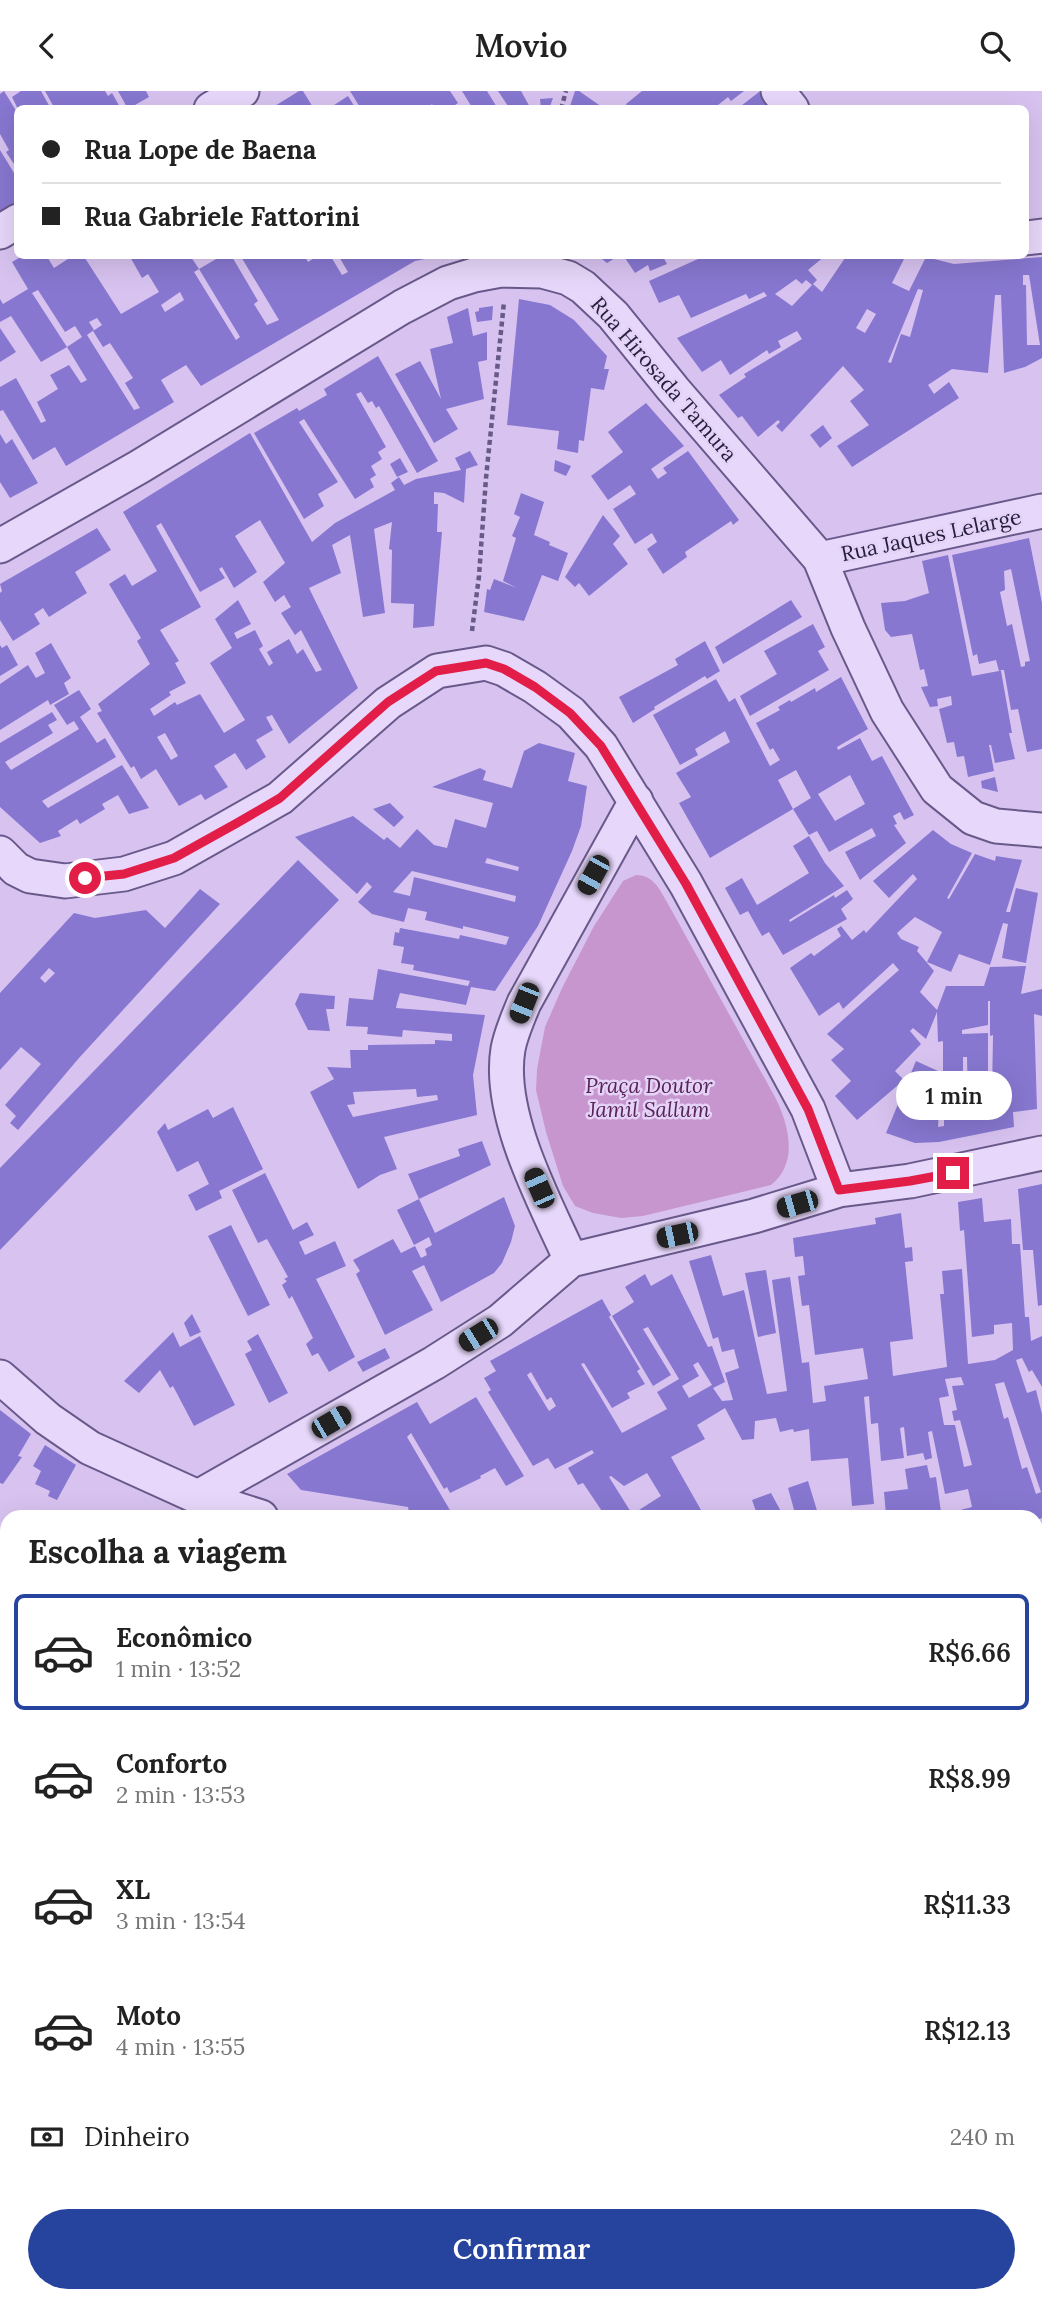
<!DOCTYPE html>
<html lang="pt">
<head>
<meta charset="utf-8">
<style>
  body { margin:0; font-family:Lora,serif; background:#f6f6f6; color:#222; height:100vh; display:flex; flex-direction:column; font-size:26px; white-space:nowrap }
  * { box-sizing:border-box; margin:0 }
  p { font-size:23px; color:#767676 }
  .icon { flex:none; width:38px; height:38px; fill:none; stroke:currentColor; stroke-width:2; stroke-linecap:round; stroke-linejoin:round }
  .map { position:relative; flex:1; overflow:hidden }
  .sheet { position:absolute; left:0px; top:1419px; width:1043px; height:793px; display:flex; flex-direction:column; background:#fff; border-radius:21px 21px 0 0; box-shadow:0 7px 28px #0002 }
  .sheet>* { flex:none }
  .banner { position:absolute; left:14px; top:14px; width:1015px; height:154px; border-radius:10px; box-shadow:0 7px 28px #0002; display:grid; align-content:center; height:154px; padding:0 28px; background:#fff }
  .end { position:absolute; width:32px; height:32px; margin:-16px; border:9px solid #e11d48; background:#fff; box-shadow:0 0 0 4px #fff }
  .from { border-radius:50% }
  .bubble { position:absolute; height:49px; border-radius:24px; background:#fff; box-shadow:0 7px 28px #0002; font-size:23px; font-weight:600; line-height:49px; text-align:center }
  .car { position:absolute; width:21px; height:42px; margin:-21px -10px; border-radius:9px; box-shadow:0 0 5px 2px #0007; background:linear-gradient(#222 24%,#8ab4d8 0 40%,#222 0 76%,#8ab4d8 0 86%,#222 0) }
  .banner b { display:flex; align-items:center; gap:24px; height:66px; font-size:26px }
  .banner b+b { border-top:2px solid #e0e0e0 }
  .banner i { width:18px; height:18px; background:#222 }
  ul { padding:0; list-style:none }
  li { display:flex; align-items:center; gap:21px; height:116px; margin:0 14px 10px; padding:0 14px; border:4px solid transparent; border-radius:10px }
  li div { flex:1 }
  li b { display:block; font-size:26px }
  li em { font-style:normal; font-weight:600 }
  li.selected { border-color:#26439d }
  li>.icon { width:63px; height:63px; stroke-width:1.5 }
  h2 { padding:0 28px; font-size:32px; line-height:84px }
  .pay { display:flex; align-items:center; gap:18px; height:77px; padding:0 28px; font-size:26px }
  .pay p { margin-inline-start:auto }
  .primary-button { display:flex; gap:14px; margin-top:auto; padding:14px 28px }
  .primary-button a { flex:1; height:80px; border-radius:42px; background:#26439d; color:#fff; font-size:28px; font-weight:600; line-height:80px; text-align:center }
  header { display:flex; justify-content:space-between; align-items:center; height:91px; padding:0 28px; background:#fff; font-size:32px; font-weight:600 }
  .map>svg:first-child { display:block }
</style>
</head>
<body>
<header><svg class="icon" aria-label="back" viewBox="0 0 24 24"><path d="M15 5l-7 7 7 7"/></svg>Movio<svg class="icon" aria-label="search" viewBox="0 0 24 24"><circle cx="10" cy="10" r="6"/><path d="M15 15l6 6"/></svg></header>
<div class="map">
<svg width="1042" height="2211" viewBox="0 0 1042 2211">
  <rect width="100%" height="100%" fill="#d8c3f0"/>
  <path fill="#c896cf" d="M636,784c17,0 23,13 31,27l108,195c14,28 24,66 -4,88l-128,31 -22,2 -28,-5 -18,-7 -12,-20 -17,-54 -10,-42 1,-21 8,-42 17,-39 32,-62 29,-45z"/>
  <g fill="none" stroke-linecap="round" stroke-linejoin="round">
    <path stroke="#c3b3a5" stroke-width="61" d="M1036,1607h6
      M0,1611h7"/>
  </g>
  <path fill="#8777d0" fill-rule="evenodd" d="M4,0l14,23v56l-12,-18 3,-2 -9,-16v-40z
    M21,0h20l10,18h-33l-6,-12z
    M45,0h60l3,5 4,-3 9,16h-66z
    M118,0h28l3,6 -21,12z
    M299,0h4l11,18h-44z
    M350,0h100l8,12 -9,6h-14l-3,-5 -5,5h-66z
    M462,0h25l11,18h-25z
    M498,0h23l10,18h-21z
    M575,0h4l26,18h-36z
    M642,0h102l-13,10 -3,-4 -15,12h-84l-3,-5z
    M759,1l14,17h-36z
    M348,5l8,13h-28z
    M553,7l-4,11h-8l-1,-10z
    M0,59l14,23 4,-2v33l-18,11z
    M24,164h22l8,13 20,-13h9l38,59 38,-22 -11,-18 -6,4 -13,-23h54l1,2 10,-2 -3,2 8,12 -5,3 42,68 4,-3 -41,-68 24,-14h8l27,46 -4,3 13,21 12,-5 -39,-65h64l4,7 11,-7h11l12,20 6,-3 -10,-17 97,2 -20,4 -214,125 -15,-21 -25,15 13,22 -108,64 -11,-19 -22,13 -30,-50 -3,1v-24l16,-9 25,45 5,-2 -9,-19 21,-13 -8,-14 19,-10 12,18 6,-3 -20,-33 -26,15 -30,-46 -11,6v-23l3,5 25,-15 -16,-27zM38,199l27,42 10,-6 7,11 -15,10 -35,-54zM180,201l4,8 -19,12 -4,-7zM97,227l5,7 -9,6 10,16 7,-4 23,35 -8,5 15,25 -6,2 -47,-75 7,-5 -5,-8z
    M597,164h23l-13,8z
    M623,164h39l5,9 -17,7 -2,-6 -13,8z
    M707,164h119l-18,15 9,10 -5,5 -6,-5 -4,4 -6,-5 -21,15 17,12 21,-22 9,8 25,-37h59l-14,28 17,8 17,-34 28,7 88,-7v101l-17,9 -21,6 -3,-78h-6l-7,78 -36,-4 -24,16 6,9 15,-12 10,16 -107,69 -15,-21 32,-21 -19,-24 14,-11 -21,-24 -61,66 -6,-6 4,-4 -2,-2 -20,17 -16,-21 -4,2 -19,-23 27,-18 -2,-3 58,-35 -5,-8 -19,10 3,6 -12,7 -2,-4 -37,25 -9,-15 -19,12 -25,-34 90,-42 -3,-4 -15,7 -3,-5 -55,24 -12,-23 -20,8 -10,-22zM1023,184h6l11,70h-13l-1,-60h-3zM918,198l5,1 -13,47 -9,-3 -10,29 -3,-1zM867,218l9,5 -11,19 -9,-5z
    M519,208l31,6 24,15 33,36 -3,13h5l-5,21 -13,-2 -7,53 -5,-1 -1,13 -21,-4 2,-18 -52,-6z
    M493,215l-1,14 -15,2 -2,-10 4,-1v-3z
    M468,217l5,28 14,-4v28l-9,2 6,37 -38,10 12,20 -24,14 -39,-69 25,-13 21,38 -11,-50 23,-6 -6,-26z
    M0,237l16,24 -16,10z
    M378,265l60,105 -21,12 -38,-67 -3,2 -4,-7 -4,2 -7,-11 -5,2 30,53 -8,5 4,7 -11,7 5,9 -6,4 4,8 -19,12 -51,-80 -5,3 39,60 -20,12 6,12 -20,13 -50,-86 43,-25 2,3 28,-16 -3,-6z
    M646,312l38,43 -33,23 7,10 9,-6 -4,-5 25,-17 51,69 -6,5 -2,-4 -46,31 2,5 -24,17 -16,-25 10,-7 -5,-9 -17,11 -22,-35 23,-15 -6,-9 -22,15 -17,-24 32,-24 -15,-20z
    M823,334l9,13 -12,10 -10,-13z
    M250,342l62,109 23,-19 60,-33 -4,-7 8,-6 5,8 12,-6 45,-9 -6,-12 15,-7 8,14 -12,4 -2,34 -20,-10 -10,-1v12h4l-1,28h5l-8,94 -21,2 1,-24 -23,-1 1,-53 -3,-1 3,-27 -18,7 11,84 -22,4 -13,-82 -18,10 9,28 -32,15 49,100 -69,56 -17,-29 -6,2 7,13 -17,10 10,17 -20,13 -11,-17 -21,13 14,21 -23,13 -4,-6 -22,12 -23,-37 -15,10 -7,-13 -3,2 -34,-55 5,-2 -4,-7 52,-40 -13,-23 4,-3 -32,-54 16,-10 7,12 25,-15 -34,-59zM260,429l25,43 -22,19 12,20 9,-7 7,12 -10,6 14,22 6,-5 21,40 -6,2 -13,-23 -6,5 -8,-15 -22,13 6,11 -4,3 -10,-17 4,-3 -8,-16 -18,9 -3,-6 17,-9 -13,-24 -23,19 17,29 -22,15 35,57 -21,13 -24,-39 -23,11 -2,-3 -21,14 -4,-7 21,-14 -2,-3 17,-9 -11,-20 4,-2 -19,-31 41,-23 -45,-81 5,-3 39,69 25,-14 -6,-9 3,-2 12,21 23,-16 -22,-36zM165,642l13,23 -7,4 -14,-23z
    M0,343l6,10 6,-5 26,44 -28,15 -10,-16z
    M400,367l8,14 -11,5 -7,-13z
    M555,369l16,6 -5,10 -12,-5z
    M521,402l23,9 -10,33 16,7 -1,3 19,8 -10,28 -16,-6 -18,46 -40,-9 3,-23 3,1 4,-11 23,9 -14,-7 13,-43 -4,-2 8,-19 -6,-3z
    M603,424l17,21 -7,8 15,20 -39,32 -10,-13 -4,4 -10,-10z
    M97,437l14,22 -36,22 12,21 -38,24 -6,-9 -9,6 6,10 -27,17 -13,-21v-27l2,-2 -2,-7z
    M1029,447l13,65v146l-15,3 -9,-43 -7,1 -7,-40h-2l-3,1h2l11,62h-3l6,26 -20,4 -4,-18h-2l5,26 -26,6 -4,-21 -7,1 -3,-15 -7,1 -8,-34 13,-4 -1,-9 -14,3 1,7 -8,1 -9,-20 7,-1 -4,-17 -4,1 -8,-36 -21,3 -6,-7 -4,-27 24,-2 24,-8 -7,-32 26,-6 24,121 27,-5 -3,-11 -17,4 -2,-10 -4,2 -21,-101zM1011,478l19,92 -5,1v4l-4,1 -9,-43 -5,2 -7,-34 5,-2 -1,-19z
    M791,509l11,17 -79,47 -8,-17z
    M813,533l12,23 -7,4 11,19 -79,46 -10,-20 37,-22 -13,-23z
    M705,550l15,30 -13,8 -2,-3 -51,31 1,2 -22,14 -14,-26 59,-32 -3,-6z
    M51,552l20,35 -7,5 5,11 -19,11 -2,-5 -48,30v-46l28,-19 8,13 9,-5 -10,-20z
    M0,554l2,3 5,-3 11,20 -18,11z
    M841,586l27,52 -31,18 1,3 22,-12 12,23 10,-5 32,59 -10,5 -4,-8 -7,4 4,8 -3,1 12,18 -46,37 -15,-28 31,-16 -4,-8 -43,24 -12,-21 -8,4 -16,-26 18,-11 -15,-28 -18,10 15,29 -83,49 -31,-55 12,-6 -15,-24 54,-31 -5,-11 -30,18 3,6 -18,10 -27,-50 63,-36 13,23 6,-4 35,68 10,-6 -7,-12 -3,2 -14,-27 24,-13 -2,-3 12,-7 1,2 24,-14 1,4zM850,684l15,29 -30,17 -17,-27z
    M79,599l12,19 -11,8 17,26 8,-5 11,19 -74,44 6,7 74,-43 27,43 -20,6 -11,-19 -16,9 3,5 -25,15 -3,-5 -19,12 3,5 -21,7 -40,-36v-64l52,-31 5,8 -9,5 5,8 -48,29 6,8 68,-41 -5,-8 -7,4 -13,-20z
    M539,652l36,10 -7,28 19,5 -6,40 -9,25 -34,75 -43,65 -24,-4 -5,18 -66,-12 -3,10 -1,5 89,7 -12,60 4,40 -93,22 13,32 -17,6 -22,14 -48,-97 24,-13 -7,-12 24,1 -1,-18h18v-5l67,-1v-4l17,1v-7l-49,-4 -1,7 -35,-3 1,-7 -22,-1 3,-28 24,2 5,-31 90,17 2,-5 -57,-11 1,-5 -13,-2 3,-16 -11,-2 2,-13 4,1 1,-5 59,11 1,-4 46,10 3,-8 -46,-11v3l-38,-9 2,-8 -19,-4 -4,14 -32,-8 -14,-12 14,-15 -5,-5 -10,12 -62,-57 58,-21 31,24 3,-3 13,11 17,-19 17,16 13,3 8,-29 31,9 7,-25 -61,-16 48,-19 6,3 -3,9 29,8 12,-37zM487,767l7,2 25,7 -1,4 -33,-8zM412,780l104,25 -1,6 -101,-25 -4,19 -17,-4zM416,998l1,8 20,-2 1,5 -85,17 -6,-12 8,-1 -2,-12z
    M995,686l3,15 -16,-4 -1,-7z
    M390,712l14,14 -10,10 -21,-18z
    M933,739l18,14 21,9 -25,45 2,1 26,-45 20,7 1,-5 26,4 -16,52h4l6,-24 22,5 -12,70 -24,-5 6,-34 -5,-1 -13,42 -31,-11 -8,18 -24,-10 15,-30 -27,-15 -18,16 4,6 18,8 -2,4 17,20 -14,21 17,18 9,-24h38l6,-19 36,-1 -5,28 21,-5v27l-8,-2 3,95 -24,3 1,15 -75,15 -24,1 -29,-10 30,-72 22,10v25h5v-55l-5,1 -1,-30 -11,27 -13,-11 -3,3 11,13 -26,27 9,9 -47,40 -22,-24 16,-15 -20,-21 13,-11 -17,-15 72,-64 -6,-7 -50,46 -4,-7 -20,14 -29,-48 21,-15 3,3 27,-20 -4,-7 4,-3 11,14 12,-10 2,3 51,-54 -4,-5 -24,24 -16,-17zM988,910h2v35l3,-1 -1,59h-4v-61l-26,1v-4l26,-5zM963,966h4l1,48h-5zM939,1020h5v15l-6,1z
    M809,745l16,27 19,23 -55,34 1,2 44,-27 1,3 12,-8 6,9 -12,10 6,10 -64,36 -14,-23 -7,4 -14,-25 -8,4 -15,-27 17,-10 15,27 52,-32 -16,-27z
    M298,769l41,40 -339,350v-82z
    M200,798l20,15 -141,154 -61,72 -8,-7 6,-7 -11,-11 36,-41 -20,-17 -21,23v-77l74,-80 21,5 51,-8 19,18zM49,877l6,5 -10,10 -5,-5z
    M300,902l35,3 -1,13h-8l4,22 -22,-1 -13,-26z
    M233,1016l30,62 -44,22 3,7 -26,13 -8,-16 21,-11 -11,-23 -21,11 -20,-40 8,-9 3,7 40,-21 5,9z
    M482,1050l9,24 -72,34 -11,-25 52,-18 -2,-7z
    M265,1082l28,57 14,-8 7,13 -15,7 6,13 30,-14 11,25 -30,13 39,78 -26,15 -11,-19 -6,3 -6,-12 7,-6 -21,-42 -3,3 -7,-14 5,-4 -3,-2 4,-2 -21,-38 -9,4 -26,-53z
    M1042,1093v121l-4,1 -5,-56h-10l-5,-61z
    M504,1106l11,29 -4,16 -9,21 -8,10 -53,29 -17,-37 -12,6 21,39 -48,25 -29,-61 4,-3 -7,-11 40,-21 8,14 14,-7 6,12 6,-3 -2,-6 7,-4 -3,-8 -15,8 -17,-35 22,-11 16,34z
    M982,1107l2,24 27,-3 1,25h8l5,73h4l2,24 11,-5v51l-10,-17 -3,2 -7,-14 -6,2 11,33 9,-3 6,24v104l-6,2v-3h-87v-4l23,-6 -4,-18 -23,5 -13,-63 -4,1 4,26 -7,2 -2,-7 -16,3 -3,-29 -4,1 4,30 -23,3 -3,-38 -7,1 -2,-28 -5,1 10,107 -22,2 -4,-48 -37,3 -2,-32 -15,3 -1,-3 -13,3 -4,-14 -21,3 -1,18 -12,1 -17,-32 -28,17 8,14 -34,18 34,60h-62l-4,-7 22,-14 -14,-23 -23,13 -13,-10 -2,1 25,40h-28l-23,-34 -5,2 -10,-17 26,-15 -2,-3 -37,19 -7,-11 -15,8 -45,-74 3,-2 -7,-12 12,-7 -6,-10 112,-62 9,16 -2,2 31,52 -3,2 8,13 -18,9 3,5 -18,10 -28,-45 -3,1 41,69 45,-24 -10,-17 22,-13 -31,-52 -5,2 28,46 -18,11 -41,-70 22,-14 -9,-15 20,-13 6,12 21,-12 36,73 4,-1 13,36 -12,6 9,13 11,-1 -8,-27 14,-5 -5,-19 -12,3 -4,-15 -5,2 -24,-78 22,-6 12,41 21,-6 23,104 20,-3 -15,-111 18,-3 12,86 7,-1 4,41 13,-2 -2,-15 44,-7 -5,-31 -48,7 -6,-50 -7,1 -4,-30 7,-1 -2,-19 -8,1 -2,-19 83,-14 -1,-6 26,-5 4,35 7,-1 1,14 -8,1 8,77 -23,3 3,34 54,-9 -7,-73h4l-2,-23 20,-2 6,95 27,-4 18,-10 -1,-27 -18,2v9l-22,3 -8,-107 -4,1 -2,-29zM698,1271l14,23 -23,13 -7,-12 17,-10 -6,-11zM531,1281l16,28 4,-3 5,9 -7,5 -22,-36zM961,1286l3,8 -12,1 5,24 -5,1 2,10 6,-1 12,45 -8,2 -9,-42h-11l-5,-27 10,-2 -4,-17zM1004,1291l37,110 -5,2 -9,-27 -5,2 -14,-52 -4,2 -9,-35z
    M231,1134l39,80 -22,11 -40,-80z
    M766,1179l10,63 -18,4 -13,-64z
    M192,1223l9,18 -11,5 -6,-14z
    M173,1241l7,15 20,-11 35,69 -41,21 -21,-40 -3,2 -10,-18 -21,23 -15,-12z
    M258,1243l30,59 -19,10 -24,-49 7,-4 -5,-9z
    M385,1257l5,10 -27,14 -6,-10z
    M476,1306l48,79 -18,10 -11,-18 -15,8 1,2 -31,15 -3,-6 -3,2 -33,-56 -4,4 47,80h-44l-2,-10 -107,-17 -14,-16 130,-72 13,22z
    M0,1319l31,24 -13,22 4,1 -19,27 -3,-1z
    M45,1354l31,20 -19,35 -9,-4 2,-5 -15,-7 6,-13 -8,-5z
    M927,1374l3,13 6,-1 5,35h-7l1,5h-55v-2h6l-2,-23 24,-3 -3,-20z
    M808,1390l11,36h-23l-8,-29z
    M771,1402l13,24h-26l-6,-17z
    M1036,1950l6,1v224l-6,12z
    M7,2151v54h378l-3,6h-382v-47z
    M526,2205h500l-3,6h-500z"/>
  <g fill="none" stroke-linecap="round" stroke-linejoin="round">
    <g stroke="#68598b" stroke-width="37">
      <path id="minor" d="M778,0l14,18
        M211,18l31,-18
        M0,141l18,-11
        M1026,147l16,-2
        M0,455l139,-79 263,-160 46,-24 26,-8 27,-5 41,1 26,7 15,9 30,28 60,74 147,170 28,69 39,83 50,78 36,29 23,8 46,4
        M820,468l222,-48
        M0,762l16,16 14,7 35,5 59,-7 50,-16 106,-60 108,-95 49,-32 49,-8 18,6 31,18 36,26 30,33 85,138 122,225 31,81
        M571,1169c-26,-58 -74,-145 -63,-211 3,-16 10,-31 16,-46l112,-202
        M0,1286l48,42 42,29 108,49 63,20
        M198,1406l236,-134 66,-42 71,-61 183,-44 85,-26 71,-9 132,-28
        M1036,1456l6,-2
        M1036,1807l6,-1
        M0,1867l7,1
        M0,2053l7,-14"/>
    </g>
    <path stroke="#68598b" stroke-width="4.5" stroke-dasharray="5 3.5" stroke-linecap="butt" d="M561,18l5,-18
      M472,540l7,-55 7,-98 18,-176"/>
    <use href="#minor" stroke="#e7d7fa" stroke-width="33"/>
    <g stroke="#251e3a" stroke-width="8">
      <path id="rail" d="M0,1508l7,1
        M1036,1513l6,-1
        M0,1534l7,1
        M1036,1540l6,-2"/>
    </g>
    <use href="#rail" stroke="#e4d3f7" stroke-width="5" stroke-dasharray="16" stroke-linecap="butt"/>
  </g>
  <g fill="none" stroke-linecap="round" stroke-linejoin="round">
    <path stroke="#e11d48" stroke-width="9" d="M85,787l39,-4 50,-16 63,-35 43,-25 108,-96 48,-31 50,-8 18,6 31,18 35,26 31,33 85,138 122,225 31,81 71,-9 43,-8"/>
  </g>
  <g text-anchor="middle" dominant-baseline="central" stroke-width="5" stroke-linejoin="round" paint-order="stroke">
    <g font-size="21" fill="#251e3a" stroke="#e4d3f7">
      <text transform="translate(664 288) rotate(49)">Rua Hirosada Tamura</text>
      <text transform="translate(931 444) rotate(-12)">Rua Jaques Lelarge</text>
    </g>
    <g font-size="21" font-style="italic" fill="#582357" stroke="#e4d3f7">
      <text x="649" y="994">Praça Doutor<tspan x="649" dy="24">Jamil Sallum</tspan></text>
    </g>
  </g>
</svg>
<i class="end from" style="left:85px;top:787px"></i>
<i class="end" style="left:953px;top:1082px"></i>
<div class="bubble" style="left:896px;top:980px;width:116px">1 min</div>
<i class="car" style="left:593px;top:784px;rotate:209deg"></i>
<i class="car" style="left:524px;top:912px;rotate:202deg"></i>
<i class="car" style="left:539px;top:1097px;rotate:336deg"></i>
<i class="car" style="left:797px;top:1113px;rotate:254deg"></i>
<i class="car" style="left:677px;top:1144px;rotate:258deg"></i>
<i class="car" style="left:478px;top:1244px;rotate:238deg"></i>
<i class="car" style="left:331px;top:1331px;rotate:60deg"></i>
<div class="banner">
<b><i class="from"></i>Rua Lope de Baena</b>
<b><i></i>Rua Gabriele Fattorini</b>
</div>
<section class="sheet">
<h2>Escolha a viagem</h2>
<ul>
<li class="selected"><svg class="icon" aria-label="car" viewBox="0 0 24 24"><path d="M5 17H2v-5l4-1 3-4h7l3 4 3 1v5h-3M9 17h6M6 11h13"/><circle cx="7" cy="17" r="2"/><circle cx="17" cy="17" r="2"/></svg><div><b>Econômico</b><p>1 min · 13:52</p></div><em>R$6.66</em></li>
<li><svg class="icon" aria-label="car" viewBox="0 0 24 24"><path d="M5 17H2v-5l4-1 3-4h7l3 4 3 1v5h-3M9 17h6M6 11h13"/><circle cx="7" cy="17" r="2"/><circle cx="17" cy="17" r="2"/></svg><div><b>Conforto</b><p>2 min · 13:53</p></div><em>R$8.99</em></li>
<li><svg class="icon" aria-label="car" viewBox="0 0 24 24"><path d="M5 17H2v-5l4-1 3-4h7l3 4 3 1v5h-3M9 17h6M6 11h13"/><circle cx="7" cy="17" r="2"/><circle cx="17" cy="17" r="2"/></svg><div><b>XL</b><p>3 min · 13:54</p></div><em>R$11.33</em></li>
<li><svg class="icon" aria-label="car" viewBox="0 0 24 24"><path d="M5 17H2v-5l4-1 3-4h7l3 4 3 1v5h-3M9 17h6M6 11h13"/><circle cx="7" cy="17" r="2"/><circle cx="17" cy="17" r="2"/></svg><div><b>Moto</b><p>4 min · 13:55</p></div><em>R$12.13</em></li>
</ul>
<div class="pay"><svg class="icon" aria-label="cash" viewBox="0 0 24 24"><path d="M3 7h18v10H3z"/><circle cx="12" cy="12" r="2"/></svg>Dinheiro<p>240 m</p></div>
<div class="primary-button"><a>Confirmar</a></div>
</section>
</div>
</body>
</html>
